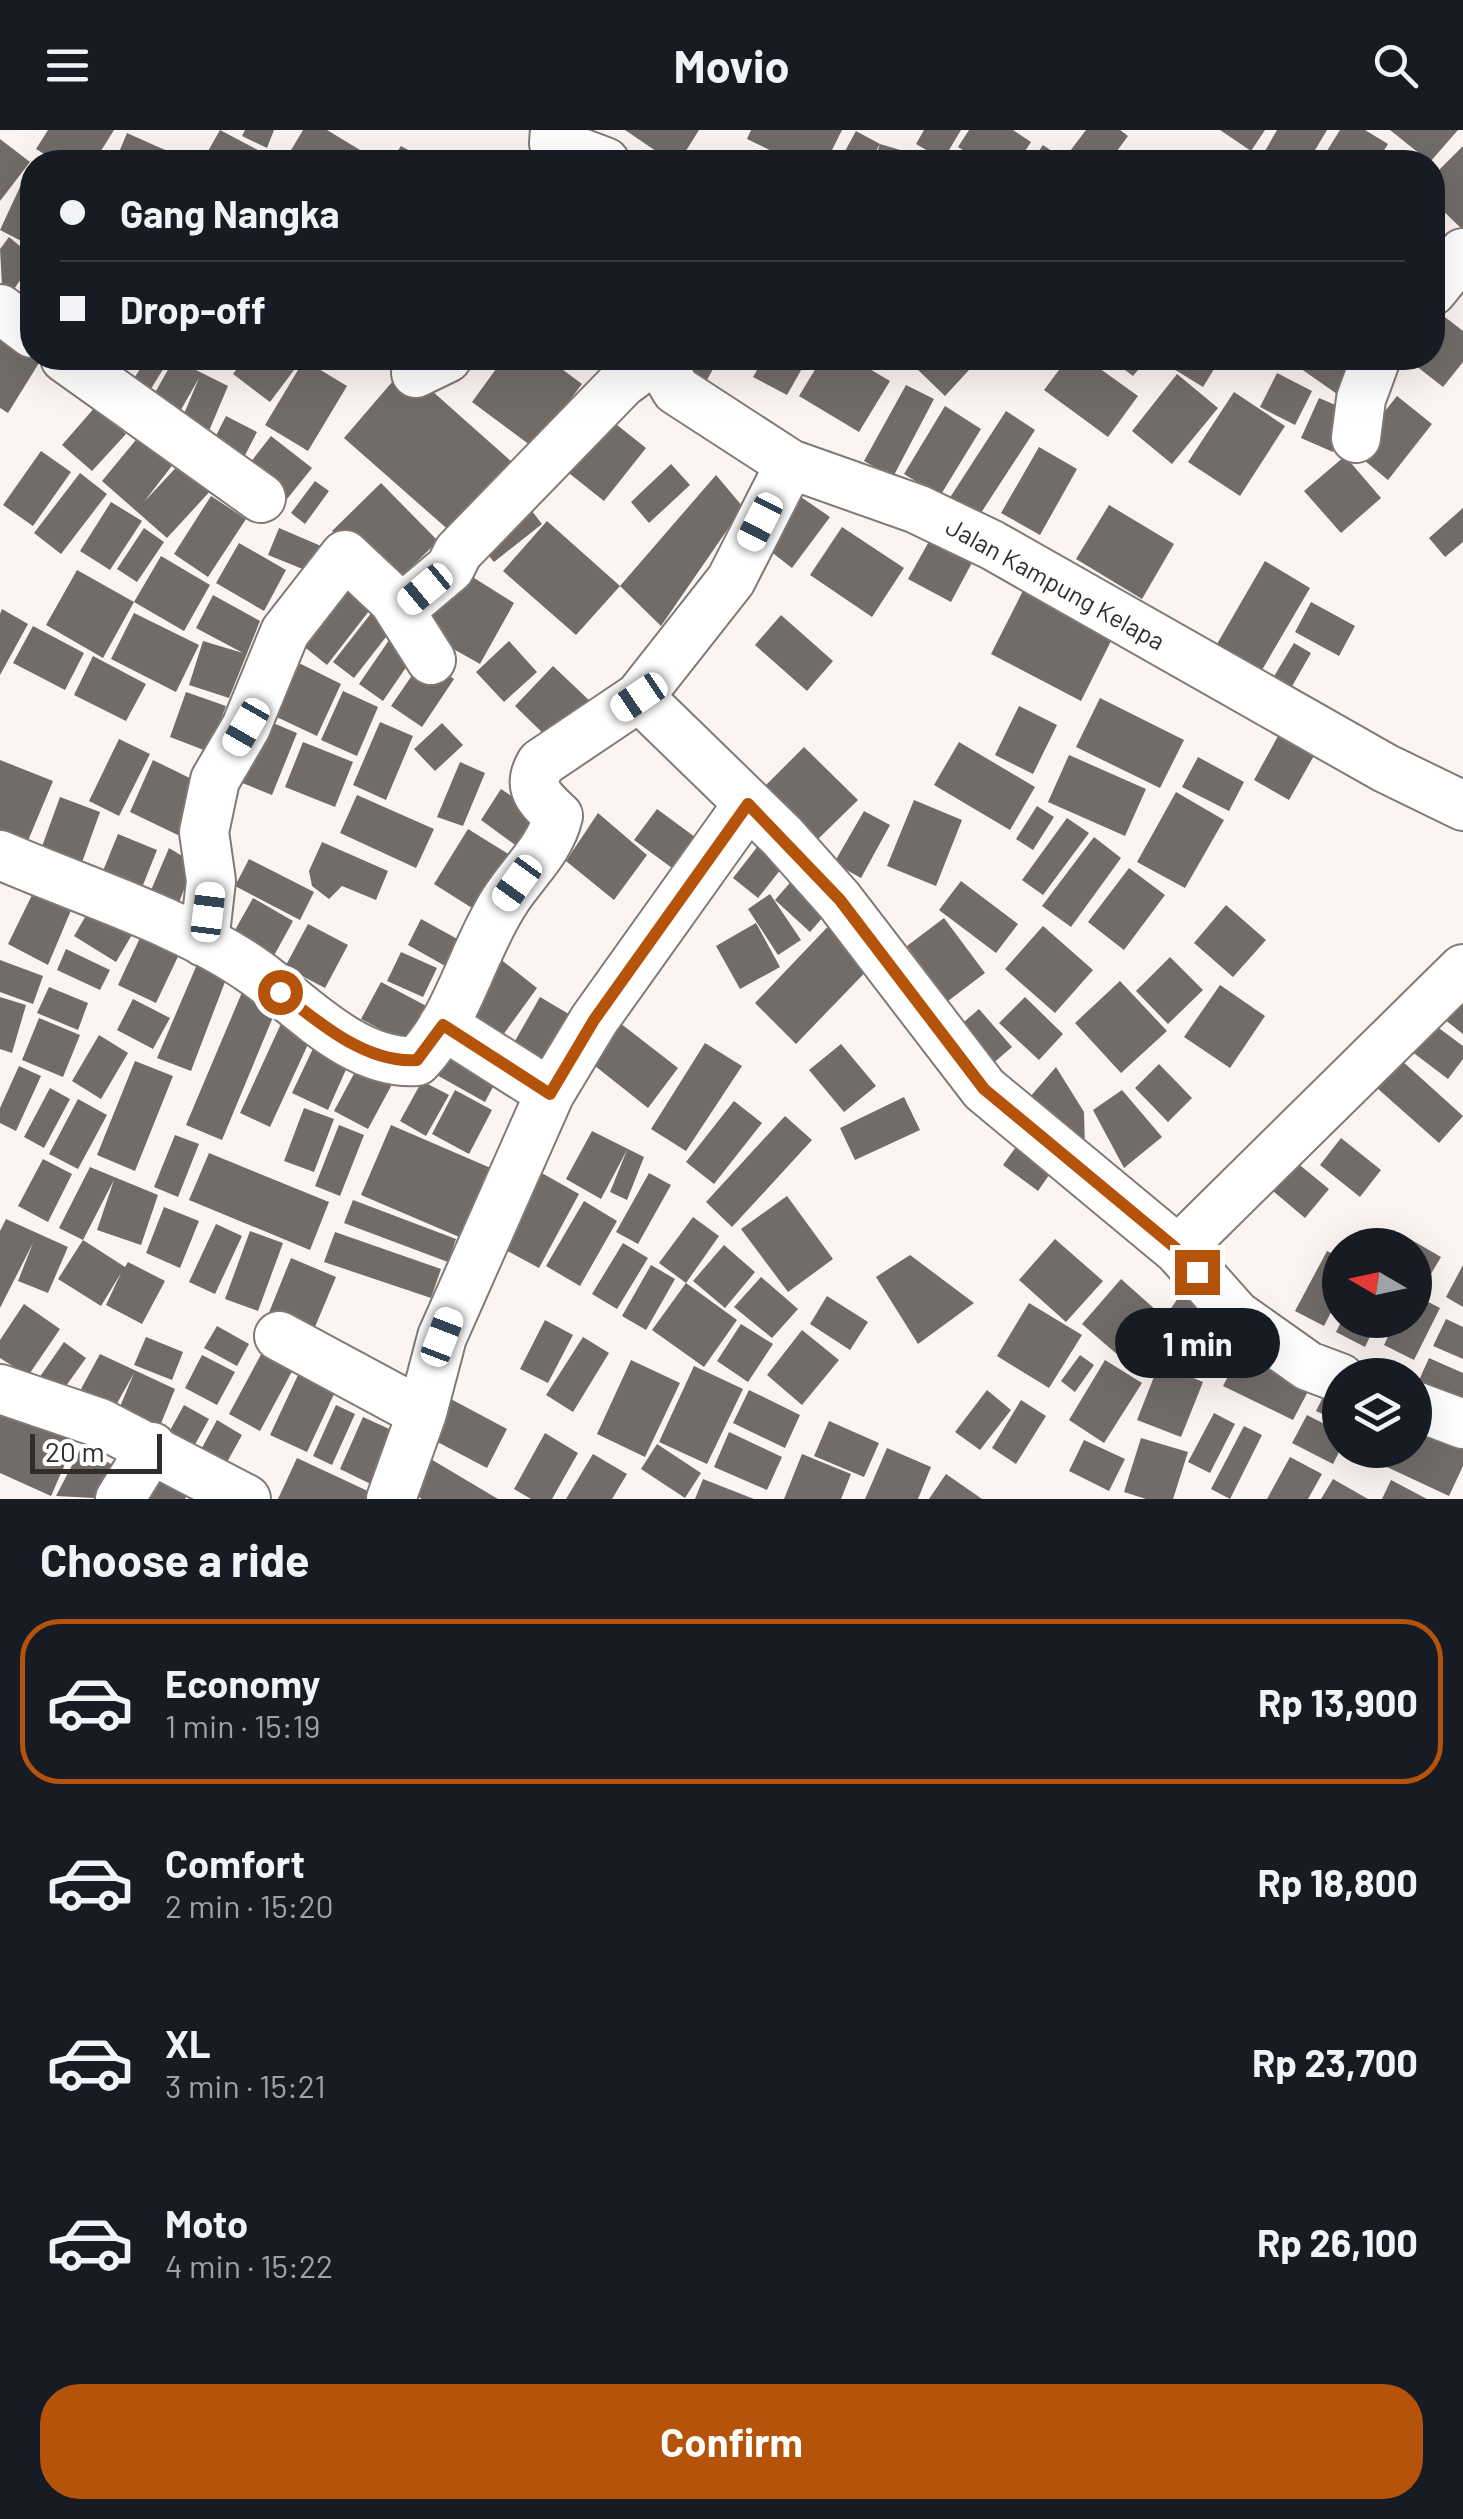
<!DOCTYPE html>
<html lang="en">
<head>
<meta charset="utf-8">
<style>
  body { margin:0; font-family:Barlow,sans-serif; background:#242831; color:#f1f3f6; height:100vh; display:flex; flex-direction:column; font-size:38px; white-space:nowrap }
  * { box-sizing:border-box; margin:0 }
  p { font-size:32px; color:#9ea1a6 }
  .icon { flex:none; width:55px; height:55px; fill:none; stroke:currentColor; stroke-width:2; stroke-linecap:round; stroke-linejoin:round }
  .map { position:relative; height:1369px; overflow:hidden }
  .sheet { display:flex; flex-direction:column; background:#171b24; flex:1 }
  .sheet>* { flex:none }
  .guide { position:absolute; left:20px; top:20px; width:1425px; height:220px; border-radius:40px; box-shadow:0 10px 40px #0002; display:grid; align-content:center; height:220px; padding:0 40px; background:#171b24 }
  .needle { width:65px; rotate:279deg }
  .buttons { position:absolute; left:1322px; top:1098px; display:grid; gap:20px }
  .buttons a { display:grid; place-items:center; width:110px; height:110px; border-radius:50%; background:#171b24; box-shadow:0 10px 40px #0002; font-size:50px }
  .scale { position:absolute; left:30px; bottom:25px; width:132px; box-sizing:border-box; padding-left:10px; border:5px solid #302d2c; border-top:0; font-size:28px; line-height:35px; white-space:nowrap; color:#302d2c; -webkit-text-stroke:8px #fff; paint-order:stroke }
  .end { position:absolute; width:45px; height:45px; margin:-22px; border:12px solid #b45309; background:#fff; box-shadow:0 0 0 5px #fff }
  .from { border-radius:50% }
  .bubble { position:absolute; height:70px; border-radius:35px; background:#171b24; box-shadow:0 10px 40px #0002; font-size:32px; font-weight:700; line-height:70px; text-align:center }
  .car { position:absolute; width:30px; height:60px; margin:-30px -15px; border-radius:12px; box-shadow:0 0 8px 2px #0007; background:linear-gradient(#fff 24%,#345 0 40%,#fff 0 76%,#345 0 86%,#fff 0) }
  .guide b { display:flex; align-items:center; gap:35px; height:95px; font-size:38px }
  .guide b+b { border-top:2px solid #363941 }
  .guide i { width:25px; height:25px; background:#f1f3f6 }
  ul { padding:0; list-style:none }
  li { display:flex; align-items:center; gap:30px; height:165px; margin:0 20px 15px; padding:0 20px; border:5px solid transparent; border-radius:40px }
  li div { flex:1 }
  li b { display:block; font-size:38px }
  li em { font-style:normal; font-weight:700 }
  li.selected { border-color:#b45309 }
  li>.icon { width:90px; height:90px; stroke-width:1.5 }
  h2 { padding:0 40px; font-size:45px; line-height:120px }
  .cta { display:flex; gap:20px; margin-top:auto; padding:20px 40px }
  .cta a { flex:1; height:115px; border-radius:40px; background:#b45309; color:#fff; font-size:40px; font-weight:700; line-height:115px; text-align:center }
  header { display:flex; justify-content:space-between; align-items:center; height:130px; padding:0 40px; background:#171b24; font-size:45px; font-weight:700 }
  .map>svg:first-child { display:block }
</style>
</head>
<body>
<header><svg class="icon" aria-label="menu" viewBox="0 0 24 24"><path d="M4 6h16M4 12h16M4 18h16"/></svg>Movio<svg class="icon" aria-label="search" viewBox="0 0 24 24"><circle cx="10" cy="10" r="6"/><path d="M15 15l6 6"/></svg></header>
<div class="map">
<svg width="1463" height="1369" viewBox="0 0 1463 1369">
  <rect width="100%" height="100%" fill="#fbf4f1"/>
  <path fill="#726c69" d="M48,0h66l-20,32h-37l-21,-13z
    M220,0l51,27 -3,5 -65,-2z
    M245,0h29l-7,18 -25,-12z
    M303,0h24l53,32h-96z
    M625,0h74l-20,32h-7z
    M751,0h91l-16,32h-32l-47,-23z
    M924,0h37l-18,30 -27,-16z
    M969,0h44l18,12 -13,20h-36l-24,-15z
    M1086,0h34l8,6 -19,26h-32l-10,-7z
    M1220,0h45l-14,21z
    M1277,0h50l-19,32h-25l-18,-11z
    M1340,0h25l23,14 -11,18h-57z
    M1390,0h68l-28,32z
    M856,1l24,13 -10,18h-31z
    M127,3l29,13 37,16h-78z
    M0,9l30,23 -30,39z
    M880,14l27,8 -3,10h-30z
    M1043,15l25,17h-37z
    M401,16l29,16h-39z
    M1463,16v84l-31,-30v-23z
    M26,44l6,4v56l-5,10 -27,-14z
    M9,107l23,19v8l-29,40 -3,-55z
    M1432,177l31,24v31l-20,25 -37,-29h26z
    M0,209l39,24 -31,50 -8,-5z
    M147,228h23l-29,47 -17,-11z
    M245,228h58l-33,44 -37,-28z
    M504,228h43l35,26 -48,64 -62,-46z
    M669,228h50l-12,22z
    M764,228h44l-21,37 -34,-18z
    M822,228h29l39,23 -31,51 -60,-36z
    M925,228h55l-35,38 -29,-28z
    M1068,228h17l53,38 -30,41 -64,-47z
    M1109,228h39l-15,18z
    M1156,228h65l-18,29z
    M1303,228h67l-23,43 -50,-35z
    M174,229l54,27 -25,59 -27,-12 23,-55 -29,51 -27,-15z
    M304,230l43,26 -39,65 -43,-26z
    M405,237l108,96 -61,70 -108,-95z
    M1277,243l35,18 -17,34 -35,-18z
    M1177,244l41,34 -46,56 -40,-33z
    M906,255l28,14 -41,78 -29,-16z
    M1234,262l51,34 -45,70 -52,-34z
    M1397,266l35,28 -44,56 -35,-29z
    M1319,268l33,14 -19,40 -32,-14z
    M96,276l30,28 -34,37 -30,-26z
    M945,276l36,23 -41,67 -36,-22z
    M1006,281l29,19 -58,89 -28,-20z
    M602,283l44,35 -42,53 -44,-35z
    M226,286l31,16 -19,37 -31,-16z
    M140,305l34,28 -30,39 39,-42 30,28 -46,50 -65,-57z
    M271,306l41,32 -29,36 -40,-32z
    M1039,317l38,22 -37,66 -39,-22z
    M41,321l30,21 -38,54 -30,-21z
    M1345,326l36,42 -40,35 -37,-42z
    M671,334l19,21 -41,38 -18,-21z
    M80,343l27,21 -46,60 -27,-21z
    M716,345l27,32 -82,119 -41,-40z
    M315,351l14,10 -24,33 -14,-11z
    M381,353l57,58 -49,48 -57,-58z
    M211,366l35,23 -38,58 -34,-23z
    M801,367l29,20 -38,51 -27,-21z
    M522,368l20,26 -48,38 -20,-24z
    M111,372l31,19 -32,49 -30,-19z
    M1109,375l65,39 -32,55 -66,-40z
    M1463,378v34l-18,15 -16,-19z
    M547,391l73,65 -44,49 -73,-64z
    M842,397l62,41 -32,49 -62,-42z
    M144,398l20,14 -27,40 -20,-13z
    M279,398l42,18 -11,26 -42,-17z
    M932,406l42,23 -23,43 -43,-23z
    M239,413l47,27 -22,41 -48,-28z
    M161,426l49,29 -26,46 -50,-29z
    M1265,431l45,27 -48,82 -45,-26z
    M455,436l59,37 -34,61 -55,-31z
    M77,440l57,32 -31,56 -57,-33z
    M353,440l30,23 -56,72 -30,-24z
    M1032,443l90,46 -41,82 -90,-47z
    M213,465l47,26 -31,77 -40,-13 14,-44 40,12 -47,-25z
    M1311,472l44,24 -16,30 -44,-24z
    M2,479l26,15 -28,51v-61z
    M372,482l21,16 -39,50 -21,-16z
    M134,483l65,32 -23,47 -65,-33z
    M781,485l52,46 -26,30 -52,-46z
    M33,496l51,27 -19,37 -52,-27z
    M396,500l24,17 -37,54 -24,-17z
    M509,511l28,31 -33,30 -28,-30z
    M1294,513l17,10 -20,35 -18,-10z
    M93,526l53,28 -20,37 -52,-26z
    M424,528l30,21 -32,48 -31,-21z
    M291,529l50,25 -24,52 -51,-24z
    M553,536l39,37 -39,40 -38,-37z
    M343,561l35,16 -21,49 -36,-16z
    M186,562l40,14 -17,46 -39,-15z
    M1100,568l84,42 -24,48 -84,-41z
    M1019,576l38,19 -24,49 -38,-19z
    M261,588l36,15 -25,62 -37,-15z
    M380,592l33,14 -27,64 -33,-15z
    M442,593l21,22 -28,26 -21,-22z
    M1284,595l36,20 -31,55 -35,-20z
    M119,609l31,15 -31,62 -30,-15z
    M303,612l50,20 -18,45 -50,-20z
    M959,612l76,45 -25,43 -76,-45z
    M804,617l54,53 -43,42 -53,-53z
    M1069,625l77,34 -21,47 -77,-34z
    M1198,627l46,25 -15,29 -47,-24z
    M0,630l53,21 -26,62 -27,-11z
    M153,630l53,26 -24,51 -52,-25z
    M460,632l25,11 -22,53 -26,-9z
    M501,659l46,31 -25,30 -41,-30z
    M1176,662l48,28 -39,68 -48,-26z
    M357,665l77,34 -18,39 -76,-35z
    M60,667l40,15 -20,56 -40,-16z
    M914,670l48,20 -26,66 -49,-20z
    M1037,676l17,11 -21,33 -17,-11z
    M657,679l38,28 -23,31 -38,-28z
    M864,681l26,14 -29,53 -27,-15z
    M598,683l49,42 -33,45 -48,-39z
    M1067,688l22,15 -46,62 -21,-15z
    M468,699l42,26 -38,53 -38,-24z
    M768,703l25,21 -35,44 -25,-20z
    M118,704l39,16 -20,50 -39,-17z
    M1094,707l27,21 -50,69 -29,-21z
    M322,712l66,29 -12,29 -34,-14 -13,13 -17,-13 -3,-15z
    M169,718l25,15 -20,53 -28,-14z
    M249,729l65,33 -14,28 -65,-34z
    M1129,738l36,27 -41,55 -36,-28z
    M801,740l35,32 -26,30 -35,-32z
    M961,751l57,43 -22,29 -57,-43z
    M33,763l39,15 -24,57 -40,-21z
    M770,764l31,46 -23,15 -30,-46z
    M253,768l40,23 -22,40 -41,-22z
    M1226,775l40,35 -33,37 -39,-34z
    M91,777l42,26 -17,29 -42,-26z
    M838,786l42,41 -84,87 -41,-41z
    M944,788l41,55 -37,28 -41,-55z
    M421,789l40,22 -14,26 -39,-22z
    M756,793l24,44 -40,22 -24,-43z
    M308,794l40,21 -23,43 -40,-21z
    M1043,796l50,44 -38,43 -50,-44z
    M145,797l38,19 -27,57 -38,-18z
    M66,819l44,21 -10,20 -43,-20z
    M401,822l36,16 -14,29 -36,-16z
    M1170,827l33,33 -35,34 -32,-33z
    M499,828l38,30 -42,58 -36,-24z
    M0,830l43,16 -10,28 -33,-12z
    M198,832l30,12 -37,97 -34,-13z
    M1120,851l47,50 -46,42 -46,-50z
    M381,852l51,27 -20,37 -51,-27z
    M1463,853v51l-24,-19z
    M1220,855l45,31 -35,52 -46,-31z
    M49,857l39,16 -10,27 -41,-17z
    M243,860l35,15 -56,135 -36,-15z
    M0,867l26,8 -14,48 -12,-4z
    M540,867l44,26 -37,60 -40,-28z
    M1025,867l38,37 -24,26 -40,-37z
    M133,869l37,19 -17,31 -36,-19z
    M979,879l33,38 -22,19 -33,-38z
    M285,885l30,14 -45,98 -30,-14z
    M39,888l41,17 -17,42 -41,-17z
    M620,893l58,45 -30,40 -58,-46z
    M1432,893l31,23v13l-15,20 -37,-28z
    M99,905l29,18 -27,46 -29,-18z
    M317,910l35,16 -24,54 -36,-17z
    M453,912l49,28 -17,32 -50,-28z
    M705,913l37,23 -56,85 -35,-22z
    M841,914l35,42 -32,26 -35,-42z
    M363,927l34,18 -29,54 -34,-18z
    M1401,930l62,56 -24,27 -62,-55z
    M135,931l38,15 -38,95 -38,-16z
    M1159,934l33,34 -24,24 -33,-34z
    M19,936l22,10 -25,55 -16,-8v-15z
    M1056,937l28,45 1,35 -56,-49z
    M422,951l27,14 -23,41 -26,-15z
    M50,958l20,11 -26,49 -20,-11z
    M455,960l37,20 -23,44 -37,-20z
    M1122,960l40,47 -38,31 -31,-58z
    M904,967l16,33 -65,30 -15,-32z
    M78,969l29,16 -29,54 -29,-15z
    M734,971l28,22 -48,61 -28,-22z
    M304,978l30,11 -20,53 -30,-11z
    M785,986l27,24 -80,87 -26,-25z
    M339,995l25,10 -24,61 -25,-10z
    M391,995l102,44 -29,70 -103,-44z
    M592,1001l52,26 -17,43 -17,-8 17,-42 -26,49 -35,-20z
    M175,1005l24,9 -21,53 -24,-10z
    M1023,1007l35,25 -20,29 -35,-26z
    M1341,1008l40,32 -21,27 -40,-32z
    M209,1023l120,49 -19,48 -121,-50z
    M43,1029l29,15 -24,48 -30,-16z
    M1296,1032l33,27 -24,29 -32,-27z
    M90,1037l68,28 -17,50 -44,-15 17,-50 -31,60 -24,-12z
    M540,1042l39,22 -40,74 -39,-21z
    M649,1043l22,12 -33,59 -22,-12z
    M787,1066l46,63 -45,33 -47,-63z
    M353,1070l103,39 -8,23 -104,-39z
    M584,1071l33,20 -37,65 -34,-20z
    M164,1077l35,14 -19,47 -34,-15z
    M693,1087l26,19 -33,47 -27,-20z
    M6,1089l62,28 -20,46 -30,-12 15,-38 -33,65v-77z
    M216,1094l26,12 -27,58 -26,-12z
    M250,1101l33,12 -25,68 -33,-12z
    M335,1102l106,37 -10,29 -107,-36z
    M1398,1102l43,25 -16,27 -10,-6v-33h-25z
    M1055,1109l48,42 -37,41 -47,-42z
    M83,1110l42,27 3,-5 37,19 -23,43 -36,-19 15,-32 -20,33 -43,-27z
    M623,1113l25,15 -31,51 -25,-15z
    M724,1115l31,27 -30,36 -32,-27z
    M1327,1121l13,6v38l-16,31 -29,-15z
    M910,1125l64,48 -56,41 -42,-67z
    M291,1128l45,19 -24,57 -44,-19z
    M651,1135l24,14 -29,51 -24,-14z
    M1463,1135v42l-17,-10z
    M761,1147l37,32 -26,29 -38,-31z
    M1121,1149l36,32 -38,45 -37,-32z
    M686,1153l51,37 -33,47 -52,-37z
    M1185,1158l32,22 -38,55 -32,-22z
    M1415,1165l25,13 -26,52 -30,-15 12,-25h19z
    M827,1166l41,26 -18,28 -40,-26z
    M1029,1173l53,32 -33,53 -52,-32z
    M24,1174l36,25 -32,47 -28,-18v-18z
    M1446,1189l17,8v32l-30,-13z
    M545,1190l28,15 -25,48 -28,-14z
    M1342,1190h36l-13,27 -29,-15z
    M741,1194l32,20 -25,38 -31,-21z
    M217,1196l32,18 -12,22 -33,-18z
    M802,1200l37,30 -37,45 -35,-30z
    M146,1207l37,15 -11,28 -38,-15z
    M583,1207l26,16 -36,59 -27,-17z
    M64,1212l22,16 -25,35 -22,-15z
    M1244,1215l70,35 -21,40 -70,-34z
    M265,1217l31,17 -36,67 -31,-17z
    M100,1224l75,35 -22,54 -41,-17 22,-53 -19,34 -34,-18z
    M202,1225l33,17 -18,33 -32,-17z
    M1080,1225l14,10 -19,27 -14,-11z
    M1429,1228l34,15v43l-48,-27z
    M305,1230l37,17 -35,75 -37,-17z
    M631,1230l49,23 -35,74 -48,-23z
    M1105,1230l37,23 -38,60 -35,-23z
    M1159,1234l44,18 -22,55 -44,-17z
    M694,1236l49,23 -36,75 -48,-22z
    M1330,1253l10,4v35l-24,-11z
    M749,1260l51,25 -15,33 -52,-25z
    M987,1260l24,20 -31,40 -25,-18z
    M447,1267l60,32 -20,39 -61,-32z
    M1021,1270l25,16 -30,48 -24,-16z
    M0,1275l76,34 -25,57 -51,-23z
    M184,1275l25,14 -22,40 -25,-14z
    M336,1275l19,9 -23,51 -19,-9z
    M1214,1283l21,11 -25,49 -22,-11z
    M1415,1284l48,23v29l-14,30 -75,-35 5,-11h36z
    M1307,1285l33,17v18l-7,14 -41,-21z
    M363,1287l44,20 -24,53 -43,-21z
    M217,1290l25,15 -21,38 -25,-14z
    M829,1291l50,22 -15,34 -50,-21z
    M1244,1296l18,9 -32,64 -19,-10z
    M729,1302l53,25 -15,33 -53,-23z
    M545,1303l33,20 -26,46h-21l-17,-10z
    M1141,1308l47,14 -15,47h-27l-22,-7z
    M1084,1310l41,19 -16,32 -40,-20z
    M657,1314l44,29 -16,25 -44,-29z
    M81,1318l47,25 -14,26 -58,-3z
    M887,1318l44,19 -13,32h-53z
    M593,1324l34,20 -15,25h-46z
    M802,1324l49,20 -10,25h-57z
    M1290,1327l32,17 -14,25h-41z
    M297,1328l88,41h-107z
    M429,1328l69,41h-76l-13,-8z
    M145,1340l43,23 -3,6h-55z
    M946,1344l36,25h-53z
    M703,1349l51,20h-59z
    M1333,1349l35,20h-47z
    M1391,1350l36,19h-45z"/>
  <g fill="none" stroke-linecap="round" stroke-linejoin="round">
    <g stroke="#807a77" stroke-width="52">
      <path id="street" d="M555,0l-1,13 51,19
        M1432,161l31,-38
        M0,179l32,24
        M65,228l196,140
        M664,228l1,13 11,19 114,74 127,45 75,36 393,223 78,38
        M416,243l31,-15
        M1356,308l5,-39 15,-41
        M400,480l50,-42 8,-16 164,-169 34,-25
        M639,567l143,139 57,64 145,189 194,161 58,65 72,51 32,12
        M0,725c80,35 190,69 258,119 46,34 98,91 159,87 42,-44 55,-109 87,-159 18,-29 46,-52 54,-86 -18,-17 -32,-28 -17,-53l98,-66 92,-117 59,-116
        M204,812l7,-61 -7,-49 11,-52 31,-53 39,-95 60,-77 48,45 38,60
        M443,895l107,68
        M1178,1120l285,-281
        M279,1206l143,77
        M0,1259l100,34 146,76
        M1415,1276l48,18
        M120,1369l32,-52
        M391,1369l31,-86 20,-76 108,-244 44,-73 154,-216"/>
    </g>
    <use href="#street" stroke="#fff" stroke-width="48"/>
  </g>
  <g fill="none" stroke-linecap="round" stroke-linejoin="round">
    <path stroke="#b45309" stroke-width="12" d="M280,862c38,30 86,72 137,68l26,-35 107,69 44,-74 154,-216 92,96 144,189 194,161 19,22"/>
  </g>
  <g text-anchor="middle" dominant-baseline="central" stroke-width="10" stroke-linejoin="round" paint-order="stroke">
    <g font-size="25" fill="#302d2c" stroke="#fff">
      <text transform="translate(1056 453) rotate(29)">Jalan Kampung Kelapa</text>
    </g>
  </g>
</svg>
<div class="buttons">
<a><svg class="needle" viewBox="-14 -14 28 28"><path d="M0-13l5 13h-10z" fill="#e53935"/><path d="M0 13l5-13h-10z" fill="#9ea1a6"/></svg></a>
<a><svg class="icon" aria-label="layers" viewBox="0 0 24 24"><path d="M12 4l9 5-9 5-9-5zM3 14l9 5 9-5"/></svg></a>
</div>
<div class="scale">20 m</div>
<i class="end from" style="left:280px;top:862px"></i>
<i class="end" style="left:1197px;top:1142px"></i>
<div class="bubble" style="left:1115px;top:1178px;width:165px">1 min</div>
<i class="car" style="left:760px;top:392px;rotate:207deg"></i>
<i class="car" style="left:425px;top:459px;rotate:230deg"></i>
<i class="car" style="left:639px;top:567px;rotate:236deg"></i>
<i class="car" style="left:246px;top:597px;rotate:210deg"></i>
<i class="car" style="left:517px;top:753px;rotate:216deg"></i>
<i class="car" style="left:208px;top:782px;rotate:7deg"></i>
<i class="car" style="left:442px;top:1207px;rotate:21deg"></i>
<div class="guide">
<b><i class="from"></i>Gang Nangka</b>
<b><i></i>Drop-off</b>
</div>
</div>
<section class="sheet">
<h2>Choose a ride</h2>
<ul>
<li class="selected"><svg class="icon" aria-label="car" viewBox="0 0 24 24"><path d="M5 17H2v-5l4-1 3-4h7l3 4 3 1v5h-3M9 17h6M6 11h13"/><circle cx="7" cy="17" r="2"/><circle cx="17" cy="17" r="2"/></svg><div><b>Economy</b><p>1 min · 15:19</p></div><em>Rp 13,900</em></li>
<li><svg class="icon" aria-label="car" viewBox="0 0 24 24"><path d="M5 17H2v-5l4-1 3-4h7l3 4 3 1v5h-3M9 17h6M6 11h13"/><circle cx="7" cy="17" r="2"/><circle cx="17" cy="17" r="2"/></svg><div><b>Comfort</b><p>2 min · 15:20</p></div><em>Rp 18,800</em></li>
<li><svg class="icon" aria-label="car" viewBox="0 0 24 24"><path d="M5 17H2v-5l4-1 3-4h7l3 4 3 1v5h-3M9 17h6M6 11h13"/><circle cx="7" cy="17" r="2"/><circle cx="17" cy="17" r="2"/></svg><div><b>XL</b><p>3 min · 15:21</p></div><em>Rp 23,700</em></li>
<li><svg class="icon" aria-label="car" viewBox="0 0 24 24"><path d="M5 17H2v-5l4-1 3-4h7l3 4 3 1v5h-3M9 17h6M6 11h13"/><circle cx="7" cy="17" r="2"/><circle cx="17" cy="17" r="2"/></svg><div><b>Moto</b><p>4 min · 15:22</p></div><em>Rp 26,100</em></li>
</ul>
<div class="cta"><a>Confirm</a></div>
</section>
</body>
</html>
